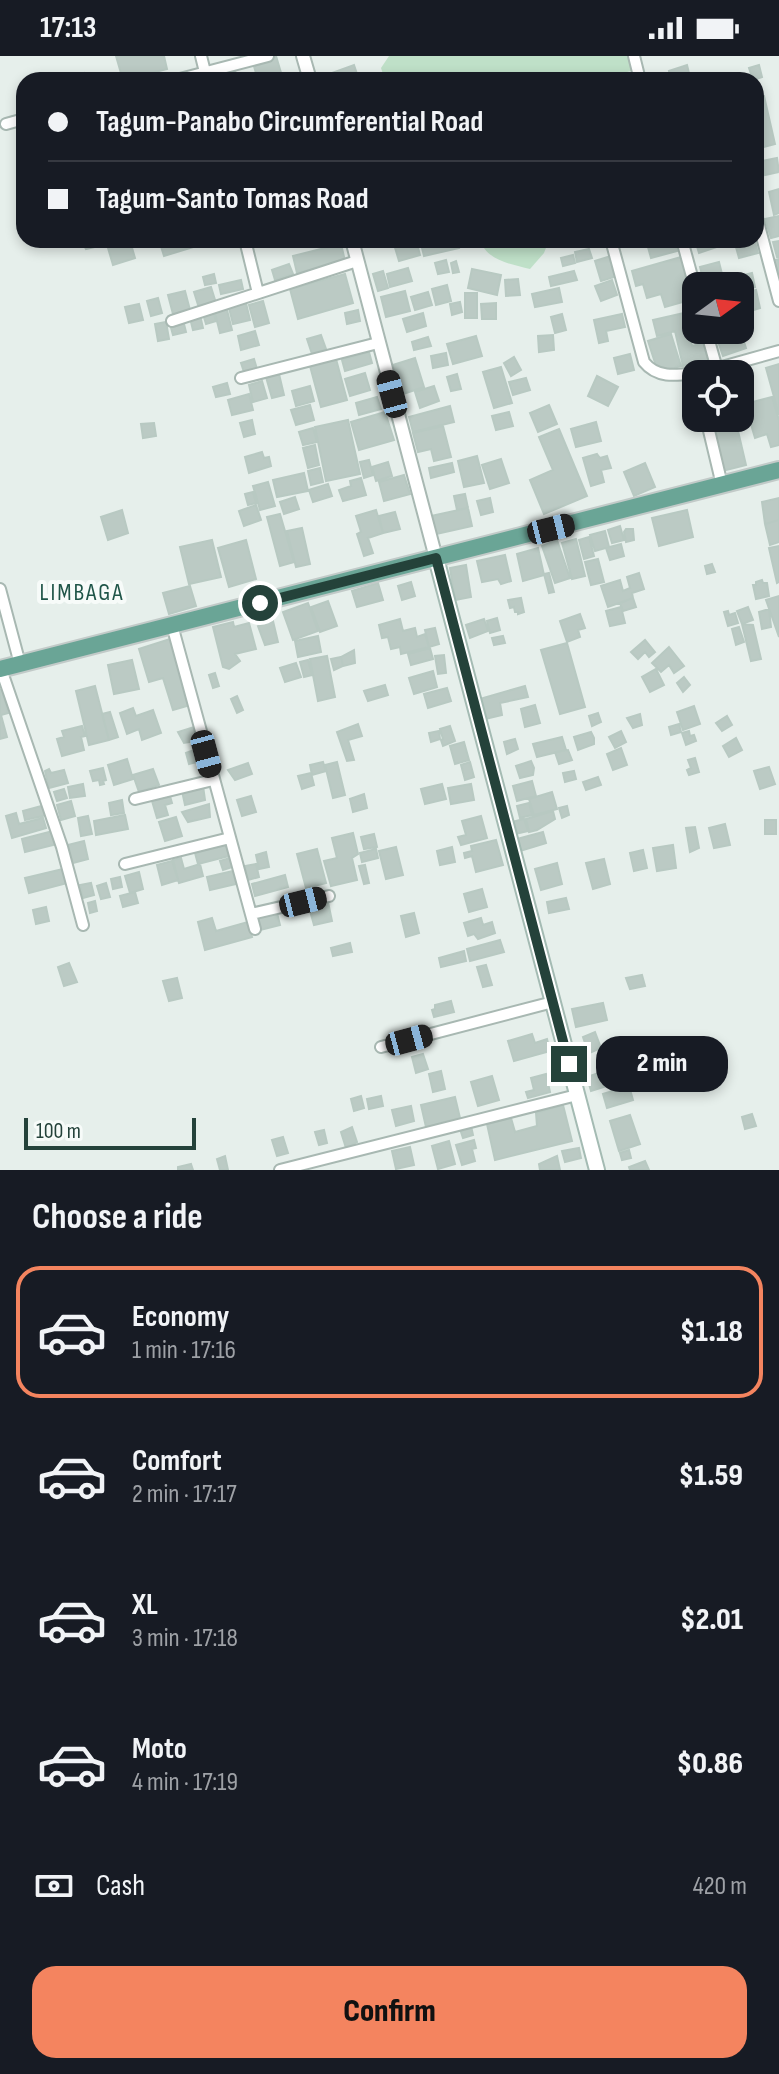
<!DOCTYPE html>
<html lang="en">
<head>
<meta charset="utf-8">
<style>
  body { margin:0; font-family:"Sofia Sans Condensed",sans-serif; background:#20242c; color:#f1f3f6; height:100vh; display:flex; flex-direction:column; font-size:30px; white-space:nowrap }
  * { box-sizing:border-box; margin:0 }
  p { font-size:26px; color:#9ea1a6 }
  .icon { flex:none; width:44px; height:44px; fill:none; stroke:currentColor; stroke-width:2; stroke-linecap:round; stroke-linejoin:round }
  .map { position:relative; height:1114px; overflow:hidden }
  .drawer { display:flex; flex-direction:column; background:#171b24; flex:1 }
  .drawer>* { flex:none }
  .guide { position:absolute; left:16px; top:16px; width:748px; height:176px; border-radius:24px; box-shadow:0 4px 12px #0003; display:grid; align-content:center; height:176px; padding:0 32px; background:#171b24 }
  .needle { width:52px; rotate:75deg }
  .buttons { position:absolute; left:682px; top:216px; display:grid; gap:16px }
  .buttons a { display:grid; place-items:center; width:72px; height:72px; border-radius:16px; background:#171b24; box-shadow:0 4px 12px #0003; font-size:40px }
  .scale { position:absolute; left:24px; bottom:20px; width:172px; box-sizing:border-box; padding-left:8px; border:4px solid #24423a; border-top:0; font-size:22px; line-height:28px; white-space:nowrap; color:#24423a; -webkit-text-stroke:6px #f7fbf9; paint-order:stroke }
  .end { position:absolute; width:36px; height:36px; margin:-18px; border:10px solid #24423a; background:#fff; box-shadow:0 0 0 4px #fff }
  .from { border-radius:50% }
  .bubble { position:absolute; height:56px; border-radius:24px; background:#171b24; box-shadow:0 4px 12px #0003; font-size:26px; font-weight:800; line-height:56px; text-align:center }
  .car { position:absolute; width:24px; height:48px; margin:-24px -12px; border-radius:10px; box-shadow:0 0 6px 2px #0007; background:linear-gradient(#222 24%,#8ab4d8 0 40%,#222 0 76%,#8ab4d8 0 86%,#222 0) }
  .guide b { display:flex; align-items:center; gap:28px; height:76px; font-size:30px }
  .guide b+b { border-top:2px solid #363941 }
  .guide i { width:20px; height:20px; background:#f1f3f6 }
  ul { padding:0; list-style:none }
  li { display:flex; align-items:center; gap:24px; height:132px; margin:0 16px 12px; padding:0 16px; border:4px solid transparent; border-radius:24px }
  li div { flex:1 }
  li b { display:block; font-size:30px }
  li em { font-style:normal; font-weight:800 }
  li.on { border-color:#f4845f }
  li>.icon { width:72px; height:72px; stroke-width:1.5 }
  h2 { padding:0 32px; font-size:36px; line-height:96px }
  .pay { display:flex; align-items:center; gap:20px; height:88px; padding:0 32px; font-size:30px }
  .pay p { margin-inline-start:auto }
  .action { display:flex; gap:16px; margin-top:auto; padding:16px 32px }
  .action a { flex:1; height:92px; border-radius:24px; background:#f4845f; color:#111; font-size:32px; font-weight:800; line-height:92px; text-align:center }
  .status { display:flex; justify-content:space-between; align-items:center; height:56px; padding:0 40px; background:#171b24; direction:ltr }
  .status svg { height:22px; fill:currentColor }
  .map>svg:first-child { display:block }
</style>
</head>
<body>
<div class="status"><b>17:13</b><svg viewBox="0 0 49 12"><path d="M0 12V9h3v3zM5 12V6h3v6zM10 12V3h3v9zM15 12V0h3v12zM26 1h20v11H26zM47 4h2v5h-2z"/></svg></div>
<div class="map">
<svg width="779" height="1114" viewBox="0 0 779 1114">
  <rect width="100%" height="100%" fill="#e6efeb"/>
  <path fill="#bfe0c8" d="M389,0h239l3,15 -35,9h-211l-4,-12z
    M480,184h69l-5,13 -14,16c-19,-5 -43,-8 -50,-29z"/>
  <path fill="#bbcac4" stroke="#b8c9c2" stroke-width="2" d="M116,0h48l3,13 -44,11z
    M276,0l6,20 -14,4h-10l-5,-17z
    M354,9l5,15h-32l4,-2 -2,-4z
    M687,9l2,8 -3,1 2,6h-24l-1,-1 7,-3 -1,-5z
    M759,9l3,12 -9,3 -4,-12z
    M235,15l3,9h-28l-1,-2z
    M84,17l2,7h-15l-1,-3z
    M764,40l11,48 -19,5v-52z
    M777,102l2,14 -14,3 -3,-14z
    M779,133v24l-5,2 -5,-23z
    M779,160v20l-8,2 -6,-19z
    M81,184h21l1,5 -17,4z
    M159,184h31l3,7 -29,9z
    M416,184l4,15 -21,6 -6,-20z
    M420,184h37l2,8 -35,8z
    M580,184h24l-23,5z
    M646,184h29l2,11 -26,7z
    M695,184h19l3,7 -18,6z
    M734,184h10l1,5 10,-3 3,11 -19,5z
    M130,185l5,17 -22,7 -5,-17z
    M779,185v16h-2l-4,-15z
    M341,188l4,17 -48,12 -4,-17z
    M589,193l3,9 -15,4 -2,-10z
    M573,199l2,8 -12,3 -2,-8z
    M614,199l6,20 -19,6 -6,-20z
    M681,201l12,42 -28,8 -4,-13 -14,4 -4,-14 -7,2 -4,-15z
    M779,203v30l-8,-28z
    M446,204l3,12 -11,2 -3,-11z
    M456,205l3,11 -6,1 -2,-10z
    M719,206l4,16 -19,5 -4,-16z
    M289,208l4,10 -18,6 -3,-10z
    M408,212l4,13 -22,6 -3,-13z
    M472,213l29,6 -4,20 -29,-7z
    M383,215l5,17 -10,3 -5,-17z
    M574,215l3,9 -26,6 -2,-9z
    M752,217l3,14 -15,4v-5h-6l-2,-8z
    M214,218l2,9 -11,2 -2,-8z
    M345,218l8,29 -55,16 -8,-30z
    M518,223l2,16 -14,1 -1,-16z
    M241,224l2,9 -22,5 -2,-9z
    M612,224l5,15 -16,6 -6,-15z
    M447,229l4,16 -15,4 -4,-16z
    M211,231l5,16 -17,5 -5,-16z
    M559,232l3,14 -27,5 -3,-13z
    M756,234l4,18 -16,5 -4,-19z
    M185,235l5,19 -17,4 -5,-19z
    M405,235l5,20 -24,6 -5,-20z
    M428,236l4,13 -17,5 -4,-13z
    M465,237h12v25h-12z
    M158,242l4,15 -11,3 -4,-15z
    M245,243l5,21 -17,4 -5,-20z
    M263,245l6,22 -14,4 -6,-22z
    M460,246l2,10 -10,3 -2,-11z
    M496,247v16h-14l-1,-15z
    M139,248l4,16 -14,3 -4,-16z
    M226,250l6,24 -12,3 -6,-24z
    M358,254l2,11 -13,3 -2,-11z
    M213,255l3,10 -10,3 -3,-10z
    M423,257l3,13 -19,6 -4,-13z
    M684,257l8,33 12,-3 4,17 -25,6 -8,-35 -18,5 -4,-16z
    M562,258l4,16 -11,3 -4,-16z
    M622,258l3,13 -19,4 2,10 -9,2 -5,-23z
    M200,259l3,13 -10,2 -3,-12z
    M183,264l3,12 -13,3 -3,-11z
    M166,266l3,17 -11,2 -3,-17z
    M740,273l6,19 -23,8 -9,-26z
    M255,275l4,14 -18,5 -3,-14z
    M671,278l10,32 -23,6 -10,-31z
    M321,279l5,14 -14,5 -5,-15z
    M553,279l1,15 -15,2 -1,-16z
    M476,280l6,20 -29,8 -6,-20z
    M428,281l3,9 -17,4 -2,-8z
    M369,296l3,11 -27,8 -3,-11z
    M446,297l2,12 -15,3 -2,-12z
    M630,298l4,16 -16,4 -4,-16z
    M514,301l7,13 -10,6 -7,-13z
    M415,302l9,29 -21,7 -10,-29z
    M254,303l3,10 -13,3 -3,-9z
    M336,303l11,41 -26,7 -11,-41z
    M779,308v51l-13,-47z
    M501,311l11,36 -18,5 -11,-36z
    M365,317l5,17 -20,6 -5,-17z
    M279,318l5,21 -12,3 -6,-21z
    M457,318l4,15 -10,2 -4,-14z
    M597,320l21,11 -10,19 -20,-10z
    M526,322l4,12 -17,5 -4,-13z
    M262,325l5,17 -14,4 -4,-17z
    M227,327l3,11 -14,3 -3,-10z
    M310,330l4,15 -18,5 -4,-15z
    M434,330l5,15 -19,7 -5,-16z
    M249,338l4,16 -21,5 -4,-15z
    M377,341l4,12 -22,6 -3,-12z
    M772,341l7,23v25l-8,2 -4,-13 -12,4 -10,-34z
    M310,349l4,15 -18,5 -5,-15z
    M549,349l8,19 -19,8 -8,-19z
    M450,350l4,16 -41,10 -4,-15z
    M385,356l9,28 -35,10 -8,-28z
    M509,356l4,14 -17,4 -4,-14z
    M709,362h26l11,47 -24,6z
    M252,364l3,14 -11,3 -4,-14z
    M348,364l12,54 -34,7 -11,-54z
    M596,366l5,19 -25,6 -5,-18z
    M154,367l2,13 -13,2 -2,-14z
    M443,370l8,31 -17,4 -3,-12 -13,3 -5,-19z
    M313,372l4,14 -14,3 -4,-13z
    M559,373l28,67 -43,18 -14,-34 23,-10 -14,-33z
    M315,389l4,20 -11,3 -5,-20z
    M262,396l2,6 5,-1 2,9 -22,7 -4,-16z
    M597,398l3,4 7,-2 4,12 -10,2 3,12 -13,4 -8,-28z
    M477,400l7,27 -20,4 -6,-26z
    M501,403l8,24 -19,6 -8,-24z
    M369,404l4,15 -9,3 -4,-16z
    M388,406l4,14 -16,5 -4,-14z
    M452,407l2,9 -23,6 -2,-10z
    M645,407l10,24 -21,9 -10,-24z
    M320,412l3,14 -12,3 -3,-14z
    M304,417l4,18 -31,6 -4,-17z
    M404,419l6,19 -26,7 -5,-19z
    M361,422l5,17 -23,6 -4,-11 12,-4 -1,-5z
    M268,426l7,24 -15,4 -7,-24z
    M328,428l4,12 -19,6 -4,-12z
    M253,436l3,11 -8,2 -3,-11z
    M465,438l3,14 -11,2 -3,-14z
    M295,441l4,12 -15,5 -4,-12z
    M490,442l3,14 -12,3 -4,-14z
    M779,442v22l-14,4 -3,-22z
    M256,449l5,15 -17,6 -5,-15z
    M468,452l4,18 -36,8 -5,-18z
    M122,454l6,23 -20,7 -7,-23z
    M376,454l7,23 -15,5 5,15 -9,3 -7,-22 4,-2 -5,-16z
    M687,454l6,27 -34,9 -7,-28z
    M395,456l5,17 -17,4 -4,-17z
    M280,458l14,48 -14,4 -13,-49z
    M779,464v22l-9,3 -5,-21z
    M620,470l4,14 -12,3 -4,-13z
    M302,472l8,36 -14,3 -9,-36z
    M626,473h7l1,11 -8,2 -2,-10z
    M605,475l4,16 -14,4 -5,-16z
    M589,481l5,19 -10,3 -5,-19z
    M576,483l9,37 -13,3 -10,-36z
    M212,484l9,37 -32,7 -9,-37z
    M246,484l10,39 -27,8 -11,-39z
    M557,484l13,38 -15,5 -13,-37z
    M621,488l3,12 -14,4 -4,-12z
    M779,490v36l-2,1 -8,-35z
    M538,492l6,27 -21,6 -6,-27z
    M505,499l6,26 -10,3 -3,-5 -16,3 -5,-21z
    M598,503l6,23 -13,3 -6,-23z
    M712,508l3,8 -8,2 -2,-8z
    M466,509l5,32 -16,3 -5,-32z
    M549,517l5,19 -5,1 -5,-19z
    M639,517l5,16 -12,4 1,5 -25,9 -7,-21 19,-6 3,11 7,-3 -3,-11z
    M762,524l1,3h4l2,13 -13,3 -3,-14h3v-3z
    M411,526l4,14 -13,4 -4,-14z
    M378,527l5,17 -26,7 -5,-16z
    M190,530l6,20 -27,8 -6,-21z
    M779,540v41l-13,-37z
    M521,542l3,14 -6,2v-2h-3l-1,-5 -4,1 -2,-8z
    M633,542l3,9 -13,4 -3,-8z
    M328,545l9,25 -17,6 -9,-25z
    M308,547l10,28 -25,9 -10,-28z
    M621,551l4,16 -15,3 -4,-15z
    M748,551l5,13 -11,4 -5,-13z
    M769,553l2,18 -9,2 -3,-17z
    M728,555l1,4 6,-2 3,10 -10,3 -4,-14z
    M580,558l5,14 -7,2 2,7 -13,5 -7,-21z
    M497,562l3,12 -10,3 -3,-12z
    M400,563l3,12 12,-3 2,9 8,-3 4,13 -28,7 -1,-7 -9,2 -3,-12 -6,1 -3,-13z
    M484,563l4,12 -18,7 -4,-13z
    M273,565l5,21 -13,3 -7,-19z
    M233,566l1,5 15,-4 7,26 -21,5 5,7 -11,8 -6,-2 -10,-40z
    M742,568l11,1 8,34 -10,2z
    M739,571l5,15 -8,3 -4,-16z
    M435,572l4,16 -10,3 -4,-17z
    M318,580l3,16 -23,5 -3,-16z
    M503,580l2,7 -11,2 -2,-7z
    M170,583l20,66 -17,5 -10,-32 -14,4 -10,-33z
    M645,584l10,12 -6,5 -4,-5 -7,7 -7,-7z
    M567,587l18,64 -25,7 -19,-64z
    M669,591l15,19 -10,7 -5,-8 -8,7 -9,-9z
    M430,592l3,11 -22,6 -3,-11z
    M354,594l1,13 -12,3 -2,-9z
    M444,599l2,18 -8,1 -3,-18z
    M327,600l8,41 -17,4 -8,-42z
    M341,601l2,9 -9,4 -3,-11z
    M132,604l7,29 -25,5 -6,-29z
    M308,604l4,15 -8,2 -4,-15z
    M296,607l5,14 -16,5 -5,-14z
    M656,613l8,16 -14,7 -8,-15z
    M433,615l4,16 -23,7 -5,-16z
    M215,617l4,13 -6,2 -4,-13z
    M684,621l6,8 -7,7 -6,-9z
    M385,629l3,10 -20,6 -4,-10z
    M95,630l14,54 -20,5 -13,-54z
    M525,630l3,11 -28,6 2,12 -17,4 -5,-20z
    M447,632l4,13 -23,7 -4,-14z
    M2,633l6,24 -7,2 6,22 -7,2v-49z
    M237,640l6,14 -6,3 -6,-14z
    M535,649l5,18 -15,4 -4,-18z
    M694,650l6,18 -17,6 -6,-18z
    M133,652l3,8 17,-6 8,23 -19,7 -3,-11 -12,5 -7,-21z
    M110,656l8,25 -9,3 -7,-26z
    M598,657l3,9 -9,4 -3,-10z
    M640,658l2,11 -9,3 -6,-10z
    M727,660l5,9 -10,6 -6,-8z
    M358,668l4,12 -14,4 6,20 -7,1 -10,-29z
    M679,668l2,8 -10,3 -2,-8z
    M82,670l3,10 -4,1 3,13 -22,6 -5,-17 7,-2 -2,-6z
    M450,670l5,15 -12,5 -2,-6 2,-1 -3,-10z
    M194,671l2,14 -12,2 -6,-11z
    M439,675l1,8 -9,3 -2,-9z
    M621,675l5,11 -11,6 -6,-11z
    M689,675l1,5 4,-1 2,6 -10,4 -4,-12z
    M591,676l3,6v6l-16,6 -4,-13z
    M562,681l4,13 -29,7 -4,-13z
    M736,682l6,12 -13,7 -6,-11z
    M515,683l3,10 -11,5 -3,-12z
    M464,686l5,18 -14,4 -5,-18z
    M200,692l4,12 -15,4 -3,-11z
    M621,692l6,17 -14,5 -6,-16z
    M568,694l4,10 -13,4 -4,-12z
    M695,702l4,14 -10,3 -2,-5 4,-2 -3,-8z
    M127,703l6,20 -19,6 -6,-20z
    M531,705l3,7 -1,7 -13,3 -4,-12z
    M323,706l3,9 -14,4 -2,-10z
    M337,706l8,33 -12,3 -8,-33z
    M470,706l4,15 -9,3 -4,-15z
    M248,707l4,11 -17,6 -7,-10z
    M769,711l6,17 -15,5 -6,-18z
    M103,712l3,12 -3,1 1,3 -4,1 -1,-5 -6,1 -3,-10z
    M49,713l2,4 13,-3 4,13 -19,5 -4,-17z
    M153,713l6,16 -20,7 -6,-17z
    M574,715l2,8 -11,3 -2,-9z
    M311,717l3,12 -12,4 -4,-13z
    M598,721l3,8 -15,5 -3,-8z
    M532,725l4,15 -19,5 -4,-15z
    M83,728l2,12 -15,2 -2,-11z
    M442,728l4,15 -21,5 -4,-15z
    M471,728l3,16 -23,4 -3,-16z
    M203,730l2,14 -20,5 -3,-14z
    M64,733l3,9 -10,3 -3,-9z
    M552,736l5,17 -23,6 -5,-16z
    M364,738l3,14 -14,4 -3,-13z
    M170,740l2,7 -7,2 3,10 -11,3 -5,-17z
    M251,740l5,16 -14,4 -5,-16z
    M122,744l2,13 -13,2 -2,-12z
    M71,745l4,15 -14,4 -4,-15z
    M529,747l3,12 -12,3 -3,-12z
    M209,748l1,13 -22,5 -6,-10z
    M45,749l2,10 -22,5 -2,-9z
    M567,750l2,9 -7,3 -3,-10z
    M553,755l2,8 -18,11 -8,2 -3,-13z
    M16,757l3,11 24,-6 3,10 -34,10 -6,-22z
    M125,759l3,14 -32,6 -2,-14z
    M88,760l4,18 -11,2 -3,-18z
    M481,760l6,22 -26,7 -3,-8 8,-2 -4,-14z
    M176,761l6,19 -17,5 -6,-19z
    M524,763l4,12 -13,3 -3,-12z
    M765,764h11v14h-11z
    M725,768l5,21 -16,3 -5,-20z
    M695,771l4,21 -9,4 -4,-24z
    M53,775l4,13 -32,8 -3,-13z
    M543,776l3,11 -26,8 -3,-12z
    M353,777l5,21 -6,4 5,22 -26,6 -7,-25 13,-3 -5,-20z
    M374,778l3,13 -13,2 -3,-12z
    M496,784l7,25 -27,7 -4,-16 -7,2 -1,-5 8,-2 -1,-5z
    M84,785l4,18 -15,4 -5,-18z
    M226,788l3,12 -31,8 -3,-11z
    M673,789l3,23 -19,3 -4,-23z
    M396,791l7,28 -17,4 -7,-28z
    M452,791l3,15 -15,3 -3,-14z
    M317,793l9,34 -20,5 -9,-34z
    M376,793l2,9 -16,4 -2,-9z
    M643,794l4,18 -13,3 -4,-18z
    M266,796l3,15 -10,2 -3,-14z
    M181,802l3,11 16,-5 3,12 -24,7 -6,-23z
    M230,802l2,9 -9,3 -3,-9z
    M604,803l6,25 -17,5 -7,-26z
    M172,805l6,19 -16,5 -5,-20z
    M557,807l5,21 -21,6 -6,-21z
    M256,808l3,13 -11,3 -3,-14z
    M365,809l4,18 -5,1 -5,-18z
    M63,813l4,14 -38,10 -4,-15z
    M233,815l3,13 -26,6 -3,-13z
    M139,816l4,17 -13,4 -5,-17z
    M285,819l3,12 -33,9 -3,-12z
    M120,821l2,10 -9,2 -2,-10z
    M91,827l3,12 -11,3 -3,-13z
    M106,827l4,14 -9,2 -4,-13z
    M482,833l5,18 -18,5 -5,-18z
    M135,836l3,11 -15,4 -3,-11z
    M566,842l3,11 -20,4 -2,-11z
    M95,845l2,10 -7,2 -2,-10z
    M328,846l4,19 -18,4 -5,-18z
    M46,851l3,14 -13,3 -3,-14z
    M277,857l3,12 -20,5 -3,-12z
    M414,857l5,20 -13,4 -5,-21z
    M212,862l4,13 32,-9 4,15 -47,13 -7,-28z
    M481,862l2,7 9,-3 3,11 -17,6 -4,-5 -6,2 -4,-13z
    M500,884l4,12 -34,9 -3,-12z
    M350,887l2,9 -19,4 -2,-8z
    M464,895l2,10 -25,6 -2,-9z
    M69,907l8,19 -13,4 -6,-19z
    M486,909l6,20 -9,2 -6,-20z
    M642,919l3,11 -15,3 -4,-11z
    M177,922l5,20 -13,3 -6,-20z
    M451,945l3,11 -20,5 -2,-7 3,-1v-4z
    M603,947l4,17 -31,7 -4,-18z
    M595,976l6,16 -16,7 2,-6 -4,-12z
    M532,978l3,9 12,-4 3,12 -36,10 -6,-20z
    M702,986l11,34 -17,5 -11,-33z
    M423,998l5,15 -12,4 -4,-16z
    M608,1014l5,14 -22,7 -4,-14z
    M441,1015l4,18 -12,3 -4,-18z
    M546,1018l4,18 -22,6 -2,-6 8,-2 -3,-12z
    M492,1020l7,24 -21,6 -7,-24z
    M629,1030l4,14 -26,8 -4,-14z
    M361,1040l3,12 -10,3 -3,-12z
    M381,1040l2,10 -14,3 -2,-10z
    M455,1041l5,21 -34,9 -5,-22z
    M563,1049l9,36 -77,19 -8,-36 24,-6 4,14 22,-6 -1,-13z
    M411,1050l3,15 -18,5 -4,-16z
    M752,1058l4,12 -11,3 -3,-12z
    M630,1059l10,29 -21,7 -9,-30z
    M471,1070l2,9 -10,3 -3,-9z
    M352,1071l5,15 -11,6 -5,-16z
    M324,1074l3,13 -8,2 -4,-13z
    M283,1081l5,16 -11,3 -5,-16z
    M474,1084l2,8 -4,1 3,12 -13,4 -6,-20z
    M449,1085l6,23 -17,5 -6,-23z
    M410,1091l4,18 -18,4 -4,-18z
    M579,1092l2,10 -16,4 -3,-11z
    M629,1094l2,8 -9,2 -2,-7z
    M225,1100l3,14h-8l-3,-11z
    M557,1100l3,14h-20l-1,-6z
    M645,1105l4,9h-19l-1,-3z
    M191,1108l2,6h-15v-3z"/>
  <g fill="none" stroke-linecap="round" stroke-linejoin="round">
    <g stroke="#a8b8b2" stroke-width="14">
      <path id="minor" d="M201,0l6,24
        M634,0l6,24
        M176,24l92,-24
        M6,68l18,-5
        M756,158l23,87
        M245,184l13,53
        M611,184l33,122c15,19 38,12 60,10
        M682,184l14,51
        M172,265l185,-60
        M706,274l11,39
        M704,318v-2l75,-21
        M241,322l137,-35
        M706,362l16,67
        M0,533l20,75
        M172,569l83,304
        M1,613l61,178 21,78
        M135,743l78,-19
        M125,808l105,-26
        M251,858l78,-18
        M381,991l172,-45
        M280,1114l297,-75"/>
    </g>
    <g stroke="#a8b8b2" stroke-width="16">
      <path id="tertiary" d="M303,0l7,24
        M352,184l84,318"/>
    </g>
    <g stroke="#a4bbb3" stroke-width="18">
      <path id="secondary" d="M436,502l161,612"/>
    </g>
    <g stroke="#c2cac8" stroke-width="20">
      <path id="primary" d="M0,613l779,-199"/>
    </g>
    <use href="#minor" stroke="#fff" stroke-width="10"/>
    <use href="#tertiary" stroke="#fff" stroke-width="12"/>
    <use href="#secondary" stroke="#fff" stroke-width="14"/>
    <use href="#primary" stroke="#6aa596" stroke-width="16"/>
  </g>
  <g fill="none" stroke-linecap="round" stroke-linejoin="round">
    <path stroke="#24423a" stroke-width="10" d="M260,547l176,-45 133,506"/>
  </g>
  <g text-anchor="middle" dominant-baseline="central" stroke-width="8" stroke-linejoin="round" paint-order="stroke">
    <g font-size="24" letter-spacing="2" fill="#1f5548" stroke="#f7fbf9">
      <text x="82" y="536">LIMBAGA</text>
    </g>
  </g>
</svg>
<div class="buttons">
<a><svg class="needle" viewBox="-14 -14 28 28"><path d="M0-13l5 13h-10z" fill="#e53935"/><path d="M0 13l5-13h-10z" fill="#9ea1a6"/></svg></a>
<a><svg class="icon" aria-label="locate" viewBox="0 0 24 24"><circle cx="12" cy="12" r="6"/><path d="M12 2v4M12 18v4M2 12h4M18 12h4"/></svg></a>
</div>
<div class="scale">100 m</div>
<i class="end from" style="left:260px;top:547px"></i>
<i class="end" style="left:569px;top:1008px"></i>
<div class="bubble" style="left:596px;top:980px;width:132px">2 min</div>
<i class="car" style="left:392px;top:338px;rotate:345deg"></i>
<i class="car" style="left:551px;top:473px;rotate:76deg"></i>
<i class="car" style="left:206px;top:698px;rotate:165deg"></i>
<i class="car" style="left:303px;top:846px;rotate:76deg"></i>
<i class="car" style="left:409px;top:984px;rotate:75deg"></i>
<div class="guide">
<b><i class="from"></i>Tagum-Panabo Circumferential Road</b>
<b><i></i>Tagum-Santo Tomas Road</b>
</div>
</div>
<section class="drawer">
<h2>Choose a ride</h2>
<ul>
<li class="on"><svg class="icon" aria-label="car" viewBox="0 0 24 24"><path d="M5 17H2v-5l4-1 3-4h7l3 4 3 1v5h-3M9 17h6M6 11h13"/><circle cx="7" cy="17" r="2"/><circle cx="17" cy="17" r="2"/></svg><div><b>Economy</b><p>1 min · 17:16</p></div><em>$1.18</em></li>
<li><svg class="icon" aria-label="car" viewBox="0 0 24 24"><path d="M5 17H2v-5l4-1 3-4h7l3 4 3 1v5h-3M9 17h6M6 11h13"/><circle cx="7" cy="17" r="2"/><circle cx="17" cy="17" r="2"/></svg><div><b>Comfort</b><p>2 min · 17:17</p></div><em>$1.59</em></li>
<li><svg class="icon" aria-label="car" viewBox="0 0 24 24"><path d="M5 17H2v-5l4-1 3-4h7l3 4 3 1v5h-3M9 17h6M6 11h13"/><circle cx="7" cy="17" r="2"/><circle cx="17" cy="17" r="2"/></svg><div><b>XL</b><p>3 min · 17:18</p></div><em>$2.01</em></li>
<li><svg class="icon" aria-label="car" viewBox="0 0 24 24"><path d="M5 17H2v-5l4-1 3-4h7l3 4 3 1v5h-3M9 17h6M6 11h13"/><circle cx="7" cy="17" r="2"/><circle cx="17" cy="17" r="2"/></svg><div><b>Moto</b><p>4 min · 17:19</p></div><em>$0.86</em></li>
</ul>
<div class="pay"><svg class="icon" aria-label="cash" viewBox="0 0 24 24"><path d="M3 7h18v10H3z"/><circle cx="12" cy="12" r="2"/></svg>Cash<p>420 m</p></div>
<div class="action"><a>Confirm</a></div>
</section>
</body>
</html>
